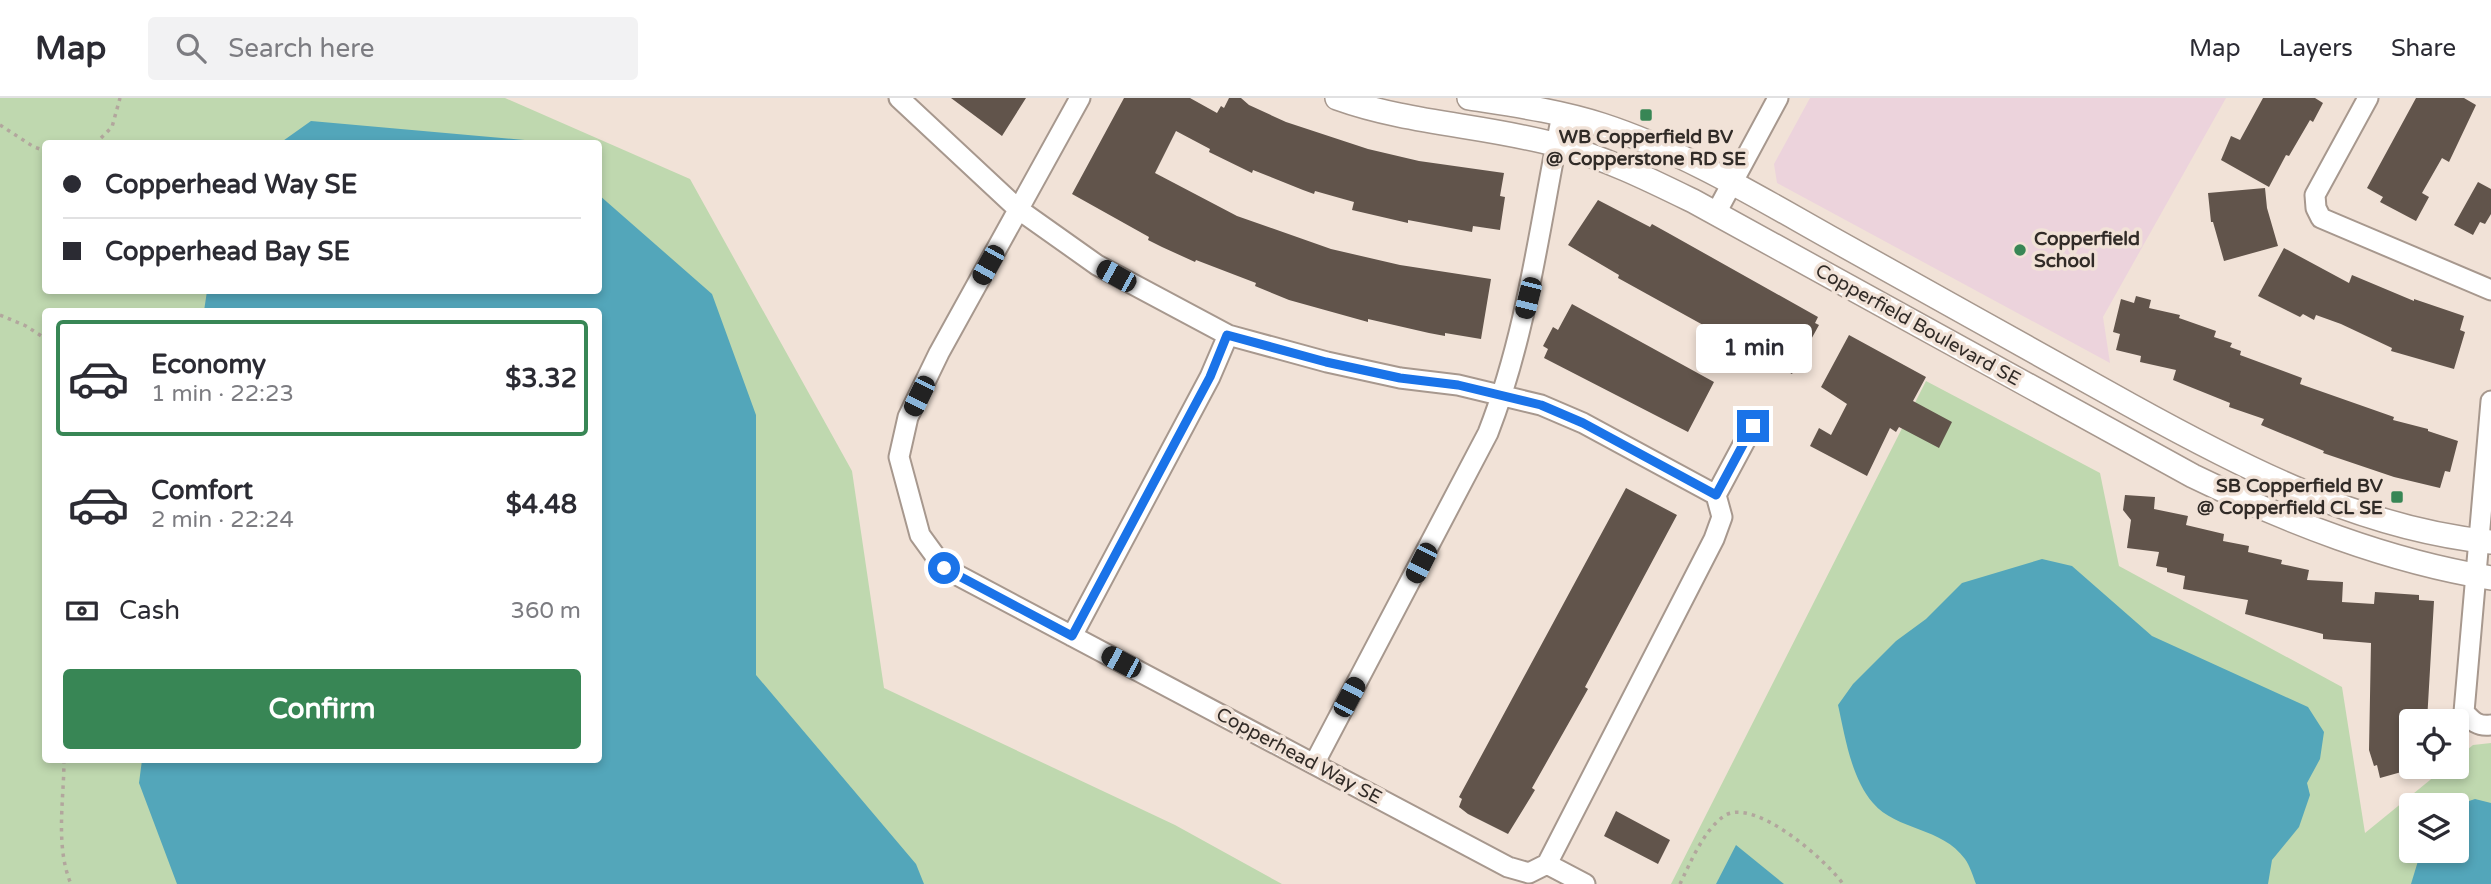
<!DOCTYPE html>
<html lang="en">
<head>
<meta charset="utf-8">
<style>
  body { margin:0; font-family:"Varela Round",sans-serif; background:#f2f2f3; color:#2b2b33; height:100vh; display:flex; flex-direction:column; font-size:26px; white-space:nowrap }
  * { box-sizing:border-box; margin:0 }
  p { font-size:23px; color:#7c7c81 }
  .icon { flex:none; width:38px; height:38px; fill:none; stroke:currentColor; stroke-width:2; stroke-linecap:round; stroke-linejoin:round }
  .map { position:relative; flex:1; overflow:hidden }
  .sheet { position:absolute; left:42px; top:210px; width:560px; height:455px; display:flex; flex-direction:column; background:#fff; border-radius:7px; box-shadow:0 4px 10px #0003 }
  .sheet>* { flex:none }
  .guide { position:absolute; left:42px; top:42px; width:560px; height:154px; border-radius:7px; box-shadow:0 4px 10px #0003; display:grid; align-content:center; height:154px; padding:0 21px; background:#fff }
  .fabs { position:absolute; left:2399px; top:611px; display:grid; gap:14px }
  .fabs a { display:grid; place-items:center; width:70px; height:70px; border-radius:7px; background:#fff; box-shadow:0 4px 10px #0003; font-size:35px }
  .end { position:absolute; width:32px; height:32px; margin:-16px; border:9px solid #1a73e8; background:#fff; box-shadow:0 0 0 4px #fff }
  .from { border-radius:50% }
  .bubble { position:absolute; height:49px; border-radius:7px; background:#fff; box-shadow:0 4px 10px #0003; font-size:23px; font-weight:700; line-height:49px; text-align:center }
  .car { position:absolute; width:21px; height:42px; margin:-21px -10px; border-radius:9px; box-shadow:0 0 5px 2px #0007; background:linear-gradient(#222 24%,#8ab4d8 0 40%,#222 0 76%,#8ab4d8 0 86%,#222 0) }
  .guide b { display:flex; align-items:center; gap:24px; height:66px; font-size:26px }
  .guide b+b { border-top:2px solid #e1e1e2 }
  .guide i { width:18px; height:18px; background:#2b2b33 }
  ul { padding:12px 0 0; list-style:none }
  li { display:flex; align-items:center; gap:21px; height:116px; margin:0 14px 10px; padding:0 7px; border:4px solid transparent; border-radius:7px }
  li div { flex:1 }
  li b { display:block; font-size:26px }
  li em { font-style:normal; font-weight:700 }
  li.selected { border-color:#388655 }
  li>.icon { width:63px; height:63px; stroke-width:1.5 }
  .pay { display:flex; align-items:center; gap:18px; height:77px; padding:0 21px; font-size:26px }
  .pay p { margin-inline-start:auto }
  .primary-button { display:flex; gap:14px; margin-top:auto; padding:14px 21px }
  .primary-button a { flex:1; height:80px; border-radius:7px; background:#388655; color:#fff; font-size:28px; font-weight:700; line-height:80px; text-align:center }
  header { display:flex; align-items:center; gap:42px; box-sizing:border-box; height:98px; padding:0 35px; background:#fff; border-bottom:2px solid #e1e1e2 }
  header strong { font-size:33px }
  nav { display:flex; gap:38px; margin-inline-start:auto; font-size:24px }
  .search { width:490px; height:63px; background:#f2f2f3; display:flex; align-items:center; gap:18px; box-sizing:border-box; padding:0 24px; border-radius:7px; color:#7c7c81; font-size:26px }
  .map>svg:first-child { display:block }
</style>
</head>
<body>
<header>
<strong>Map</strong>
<div class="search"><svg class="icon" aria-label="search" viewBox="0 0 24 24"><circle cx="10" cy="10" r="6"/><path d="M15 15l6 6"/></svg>Search here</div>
<nav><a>Map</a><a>Layers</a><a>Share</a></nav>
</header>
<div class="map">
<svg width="2491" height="786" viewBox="0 0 2491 786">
  <rect width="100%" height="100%" fill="#f1e2d7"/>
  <path fill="#ecd3dc" d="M1810,0h416l-123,219 7,46 -333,-180 -3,-19z"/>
  <path fill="#bfd8af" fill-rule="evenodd" d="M0,0h505l185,81 162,292 32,217 291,137 107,59h-1282zM46,46h552v146h-552zM46,214h552v448h-552z
    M1926,283l174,92 19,93 223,121 23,146 81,-66 11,-1v-8l16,-13 18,-2v141h-820zM2412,707h45v45h-45z"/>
  <path fill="#53a6ba" d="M311,23l225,20 3,2h-259z
    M599,97l113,99 44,121v260l160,189 8,20h-747l-38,-101 3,-23h456v-448l-394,-1 3,-20 391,-1z
    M2042,461l30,7 80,70 156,71 16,25 -4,27 -13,24 3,12 -11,32 -27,33 -4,24h-292c-3,-8 -6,-18 -11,-25 -23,-32 -68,-28 -92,-56 -22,-25 -28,-67 -35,-98l15,-21 43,-43 30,-22 36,-36z
    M2475,701l16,4v81h-80l10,-33 36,-1v-45z
    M1736,747l48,39h-68z"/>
  <path fill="#61544b" d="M951,0h75l-24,38z
    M1124,0h66l27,15 4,-7 3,2 5,-10h12l8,7 37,17 82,27 51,12 85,12 -4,23 5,1 -5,33 -27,-4 -1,6 -64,-12v3l-56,-13 2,-8 -39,-11 -1,3 -11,-4 -50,-20 -1,3 -43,-21 1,-3 -34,-18 -21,42 82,43 94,33 69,16 91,14 -10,60 -36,-6v3l-16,-3 -61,-14v3l-79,-22 -34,-14 1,-3 -60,-23 -1,2 -33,-15 -14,-7 1,-3 -77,-43z
    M2263,0h52l8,5 -10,19 -3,-2 -21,36 -3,-1 -17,32 -48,-27 10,-24 9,4z
    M2416,0h48l12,7 -27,57 -7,-4 -20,35 7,4 -13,24 -36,-19 3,-5 -16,-9z
    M2478,84l13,7v25l-6,10 -5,-2 -7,13 -19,-10z
    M2265,90l2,20 11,38 -54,15 -11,-39h-2l-3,-29z
    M1598,102l52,27 2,-3 18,10 148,83 -3,6 4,2 -27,49 -174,-96 1,-3 -51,-30z
    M2284,150l65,35 3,-8 62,26v-2l50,17 -4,14 5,2 -11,37 -63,-18 1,-3 -51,-24 -25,-9 -2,5 -11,-6 -3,3 -42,-21z
    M2136,198l15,4 -2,8 31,7 -1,3 37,13 -2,6 18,6 -2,4 11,4 -1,4 62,23 -2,6 94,33 -1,3 35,9v2l30,10 -8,31 -5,-1 -5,17 -46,-11 -71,-24 1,-2 -63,-26 3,-6 -35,-12 1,-4 -57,-23 3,-10 -36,-8 1,-6 -25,-6 4,-16 -7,-2 8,-33 13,4z
    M1572,206l142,78 -26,50 -144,-74 4,-9 -5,-3 10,-19 5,3z
    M1849,237l77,42 -13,24 39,21 -13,26 -40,-21 -3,5 -6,-4 -23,48 -57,-30 9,-18 12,7 16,-31 -26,-17z
    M1626,390l51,27 -92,172 3,2 -56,99 3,2 -27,44 -40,-20 -9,-7 3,-8 -3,-2z
    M2125,397l30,2 -1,12 34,7 -2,9 38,9 -1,7 26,5 -1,6 34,8 -1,4 28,6 -2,10 36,2 -1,20 32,2 1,-12 44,3v5l15,1 -7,120h-15v48l-32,9 -3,-13 -3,1 -5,-16 2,-107 -48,-4v-5l-78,-20 3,-14 -65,-11 2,-13 -18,-4v-4l-11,-2 3,-14 -32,-4 4,-28 -8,-10z
    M1616,713l54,29 -12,24 -54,-28z"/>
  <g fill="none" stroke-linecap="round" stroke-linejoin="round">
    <g stroke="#a7988e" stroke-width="23">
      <path id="minor" d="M899,0l119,111 79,56 131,70 99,27 73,16 58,7 83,20 42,18 133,72 6,22 -8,22 -167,325 -18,9 -21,-6 -564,-299 -24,-33 -21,-78 9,-40 31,-64 141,-255
        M2368,0l-53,97 1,13 5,10 170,72
        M1716,115l62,-115
        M2491,303l-27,311c8,9 14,15 27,13
        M1716,397l37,-69
        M1072,538l138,-259 18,-42
        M1314,666l174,-331c40,-102 52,-212 74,-318
        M1547,766l38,20"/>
    </g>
    <g stroke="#a7988e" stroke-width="26">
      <path id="tertiary" d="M1337,0c72,26 148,27 220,47 49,13 93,35 138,57l498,274c95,46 194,85 298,102
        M1469,0c45,7 90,13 133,27 80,26 154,71 227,112 100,56 201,112 301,168 112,62 231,124 361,137"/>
    </g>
    <path stroke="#b2a69d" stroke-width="3.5" stroke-dasharray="3.5 5" stroke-linecap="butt" d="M0,27l34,22 12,4
      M95,46l17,-17 8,-29
      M0,217l26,11 20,13
      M64,662c0,40 -9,86 7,124
      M1680,786c10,-21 24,-54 44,-68 30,-20 103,45 119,68"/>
    <use href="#minor" stroke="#fff" stroke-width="19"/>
    <use href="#tertiary" stroke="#fff" stroke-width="23"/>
  </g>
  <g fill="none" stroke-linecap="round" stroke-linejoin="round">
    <path stroke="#1a73e8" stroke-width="9" d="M944,470l128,68 138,-259 17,-42 99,27 74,16 58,7 83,20 42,18 133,72 37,-69"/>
  </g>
  <g fill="#388655" stroke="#f1e2d7" stroke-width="2.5">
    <rect x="1639" y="10" width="14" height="14" rx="3.5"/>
    <circle cx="2020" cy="152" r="7"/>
    <rect x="2390" y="392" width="14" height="14" rx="3.5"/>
  </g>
  <g text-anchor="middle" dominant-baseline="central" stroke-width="7" stroke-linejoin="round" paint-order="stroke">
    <g font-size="19" font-weight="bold" fill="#312b27" stroke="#f1e2d7">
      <text x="1646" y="39">WB Copperfield BV<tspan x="1646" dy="22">@ Copperstone RD SE</tspan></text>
      <text x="2034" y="141" text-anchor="start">Copperfield<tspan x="2034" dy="22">School</tspan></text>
      <text x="2383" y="388" text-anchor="end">SB Copperfield BV<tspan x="2383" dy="22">@ Copperfield CL SE</tspan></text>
    </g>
    <g font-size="19" fill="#312b27" stroke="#f1e2d7">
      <text transform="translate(1918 227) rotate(29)">Copperfield Boulevard SE</text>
      <text transform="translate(1299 658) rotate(28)">Copperhead Way SE</text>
    </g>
  </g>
</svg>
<div class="fabs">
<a><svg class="icon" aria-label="locate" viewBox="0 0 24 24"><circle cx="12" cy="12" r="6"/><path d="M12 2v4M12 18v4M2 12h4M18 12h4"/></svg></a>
<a><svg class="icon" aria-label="layers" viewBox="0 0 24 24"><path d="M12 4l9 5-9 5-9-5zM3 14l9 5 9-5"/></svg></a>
</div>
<i class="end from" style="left:944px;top:470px"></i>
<i class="end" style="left:1753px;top:328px"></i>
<div class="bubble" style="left:1696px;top:226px;width:116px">1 min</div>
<i class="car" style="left:988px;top:167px;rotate:209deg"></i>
<i class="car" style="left:1116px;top:178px;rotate:299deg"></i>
<i class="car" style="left:1528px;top:200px;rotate:194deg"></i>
<i class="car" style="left:919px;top:298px;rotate:206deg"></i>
<i class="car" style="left:1421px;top:465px;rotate:207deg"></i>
<i class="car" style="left:1121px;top:564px;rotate:298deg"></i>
<i class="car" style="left:1349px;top:599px;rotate:28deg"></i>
<div class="guide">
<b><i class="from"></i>Copperhead Way SE</b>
<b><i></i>Copperhead Bay SE</b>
</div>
<section class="sheet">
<ul>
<li class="selected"><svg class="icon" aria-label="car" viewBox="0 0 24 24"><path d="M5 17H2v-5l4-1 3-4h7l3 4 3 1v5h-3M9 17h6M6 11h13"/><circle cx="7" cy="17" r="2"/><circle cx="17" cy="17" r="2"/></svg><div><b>Economy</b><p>1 min · 22:23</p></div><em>$3.32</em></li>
<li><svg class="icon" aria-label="car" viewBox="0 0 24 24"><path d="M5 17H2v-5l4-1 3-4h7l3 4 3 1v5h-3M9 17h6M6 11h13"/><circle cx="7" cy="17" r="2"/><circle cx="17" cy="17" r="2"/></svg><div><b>Comfort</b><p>2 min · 22:24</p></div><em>$4.48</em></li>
</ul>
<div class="pay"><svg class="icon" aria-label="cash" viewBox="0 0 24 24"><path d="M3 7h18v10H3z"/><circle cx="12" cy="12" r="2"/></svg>Cash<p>360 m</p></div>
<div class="primary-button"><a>Confirm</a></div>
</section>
</div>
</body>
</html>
